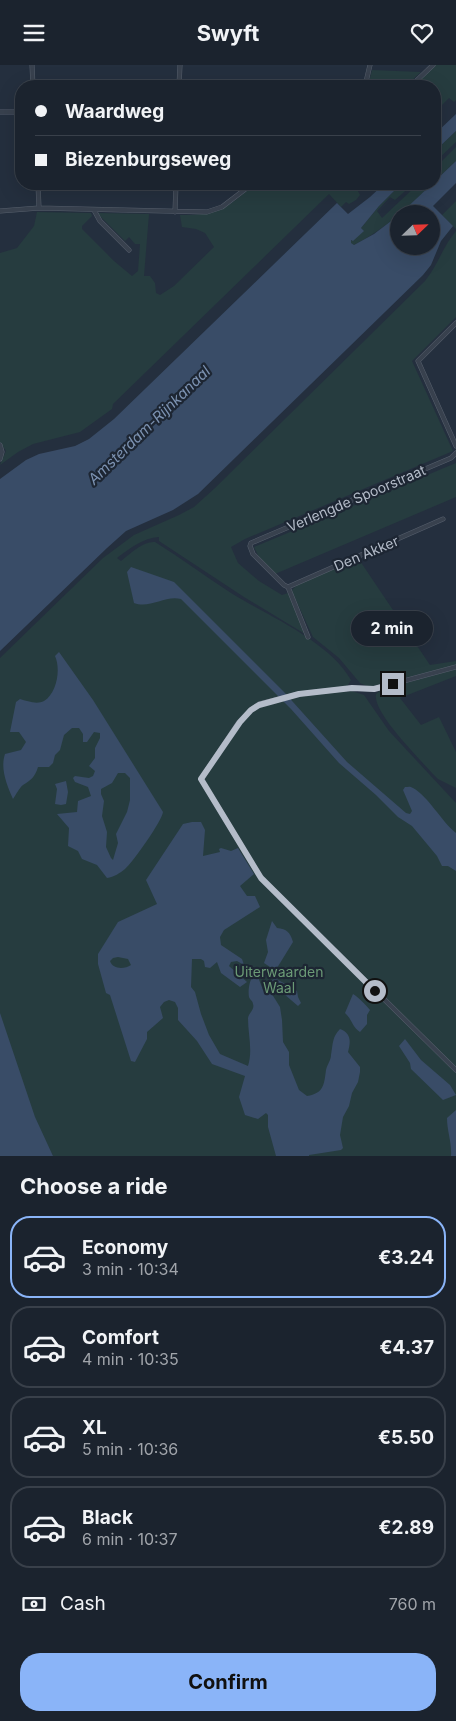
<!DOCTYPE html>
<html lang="en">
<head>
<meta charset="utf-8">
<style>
  body { margin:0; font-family:Inter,sans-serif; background:#282f3a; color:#f1f3f6; height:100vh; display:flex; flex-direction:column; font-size:19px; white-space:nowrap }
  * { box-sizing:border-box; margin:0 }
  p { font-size:16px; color:#a0a4aa }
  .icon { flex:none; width:28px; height:28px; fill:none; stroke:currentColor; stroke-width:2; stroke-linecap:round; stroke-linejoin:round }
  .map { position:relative; height:1091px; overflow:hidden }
  .sheet { display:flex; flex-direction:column; background:#1b232e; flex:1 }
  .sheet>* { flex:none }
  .hud { position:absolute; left:15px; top:15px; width:426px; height:110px; border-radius:20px; box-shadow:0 5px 20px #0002,0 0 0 1px #39404a; display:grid; align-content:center; height:110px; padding:0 20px; background:#1b232e }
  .needle { width:32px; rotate:67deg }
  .fabs { position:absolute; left:390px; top:140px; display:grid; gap:10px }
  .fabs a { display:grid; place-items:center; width:50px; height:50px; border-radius:50%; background:#1b232e; box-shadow:0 5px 20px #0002,0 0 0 1px #39404a; font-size:25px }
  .end { position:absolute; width:22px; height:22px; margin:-11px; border:6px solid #b4bcc9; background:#111; box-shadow:0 0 0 2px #111 }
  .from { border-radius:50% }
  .bubble { position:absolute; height:35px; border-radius:18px; background:#1b232e; box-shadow:0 5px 20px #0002,0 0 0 1px #39404a; font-size:16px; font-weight:700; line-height:35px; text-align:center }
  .hud b { display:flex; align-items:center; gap:18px; height:48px; font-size:19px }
  .hud b+b { border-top:1px solid #39404a }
  .hud i { width:12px; height:12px; background:#f1f3f6 }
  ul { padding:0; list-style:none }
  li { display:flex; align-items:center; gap:15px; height:82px; margin:0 10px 8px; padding:0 10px; border:2px solid #39404a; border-radius:20px }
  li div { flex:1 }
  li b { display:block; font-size:19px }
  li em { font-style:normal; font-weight:700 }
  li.selected { border-color:#8ab4f8 }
  li>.icon { width:45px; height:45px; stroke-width:1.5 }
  h2 { padding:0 20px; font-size:22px; line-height:60px }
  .pay { display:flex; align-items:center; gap:12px; height:55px; padding:0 20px; font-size:19px }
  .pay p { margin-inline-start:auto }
  .button { display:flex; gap:10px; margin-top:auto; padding:10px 20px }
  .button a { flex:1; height:58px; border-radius:20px; background:#8ab4f8; color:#111; font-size:20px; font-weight:700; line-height:58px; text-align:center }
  header { display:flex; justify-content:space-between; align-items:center; height:65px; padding:0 20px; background:#1b232e; font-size:22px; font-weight:700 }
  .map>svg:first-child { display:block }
</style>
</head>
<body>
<header><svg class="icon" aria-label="menu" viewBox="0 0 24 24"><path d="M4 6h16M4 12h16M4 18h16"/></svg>Swyft<svg class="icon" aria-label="heart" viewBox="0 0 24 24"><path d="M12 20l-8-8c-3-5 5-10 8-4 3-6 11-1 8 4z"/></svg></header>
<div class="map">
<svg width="456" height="1091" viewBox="0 0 456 1091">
  <rect width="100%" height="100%" fill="#242f3e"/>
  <path fill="#263c3f" d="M434,0h22v35l-2,2 -5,-4 -14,14v-11l2,-1 -2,-2v-12h-23z
    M372,5l49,2 -15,14h-38z
    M456,66v11l-21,20v-11z
    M456,82v14l-21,20v-13z
    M255,119h116l-7,5 -3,-3 -4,3 3,6 -4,5 -7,4 -3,-2 -5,5 -12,-13 -216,210 -1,5 -32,23 -47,12 -15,8 -18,13 6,-14 -6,-9v-189l17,-5 17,-22 3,-14 54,1 1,3 -10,10v3l32,32 18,15 6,-5 2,-27h-5l-6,-7 -4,4 -26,-26v-2l50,1 -5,62h6l5,7 1,10 4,2 14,-9 40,-39 -9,-14 -9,-4 -14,-2 -2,-12c41,0 45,-6 75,-31z
    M401,119h12l-18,16 -5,-3 -13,14 5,7 36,-34h14c-24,24 -47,45 -78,61l-3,-1v-3l11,-11 -1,-2 18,-22z
    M456,136v28l-14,-14z
    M456,166v86l-44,44 41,90 -208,88 -14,8 7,16 21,18 23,14 6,-2 17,41 -61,-37 -85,-56v-4c-16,1 -29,11 -42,21l4,3c9,-7 22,-20 34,-19 26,16 51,35 76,51 37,23 98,48 120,87l-3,5 -9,4 2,3 11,-1 12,4 25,36 67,72v353h-403l-53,-100v-398l103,-100 31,-23 45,-20 15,-8 21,-19 210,-207c13,-16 18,-35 31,-50z
    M456,398v34l-181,77 -16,-17 -5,-10z
    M358,493l72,107 26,-4v4l-87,22 -9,-4 -21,-25 -26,-21 -20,-43 -1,-4 5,-5z
    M456,604v7l-56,22 21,27 18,-8 17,35v36l-18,-9 -6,-6c-14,-16 -60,-61 -56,-79l5,-4z"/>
  <path fill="#394c67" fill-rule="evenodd" d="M456,49v17l-21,20v-17z
    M456,96v22l-23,23 20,20 -12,15 -10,24 -8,10 -225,219 -25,16 -47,21 -19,17 -107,103v-172l26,-19 13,-6 36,-8 14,-7 25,-20 223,-216 11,11 22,-17 14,-13h17l-22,22 -18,22 3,3 -11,10 -2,-1v3l3,2 20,-11 25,-19v31h32v-32h-31l32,-30h3v-3z
    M131,502l43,15 110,110 63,70 59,51 4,1 2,-3 -9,-21 2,-3c3,0 5,-1 8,1 16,9 28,33 43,45v38l-8,-5h-6l-5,-10 -25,-30 -14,-9 -22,-22 -37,-32 -48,-54 -110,-110c-16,-4 -31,10 -47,4l-7,-31z
    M59,587l34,48 70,112c-1,9 -30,50 -38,57 -5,4 -11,8 -18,9l-10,-13 -15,-6 -4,-8 -10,-5 1,-18 -12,-14 20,-2 1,-11 13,-5 -3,-9 -13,-5 -2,-4 2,-2 14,2 4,-2 2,-5 -6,-5 6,-8v-10l5,-10v-5l-6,-1 -7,10h-4v-8l-4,-6h-7l-8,7 -4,15 -5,5 -2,8 -4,4h-11c-3,10 -7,13 -15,18 -4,3 -7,10 -10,14 -6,-14 -13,-30 -8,-45l16,-4 5,-8 -7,-10h-9l6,-30 4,-3c7,2 17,6 24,2 13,-8 17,-32 11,-45zM118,708h7l5,5v22l-3,12 -11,22 2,9 -5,17 -2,-2 -5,-11 1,-15 -5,-16 2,-15 -3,-7v-5l11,-6z
    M66,716l2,11 -2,12 -5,1 -6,-1 2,-15 -2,-5z
    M192,757h9l4,8 -2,26 17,-4 -1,-3 2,-1 10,3 7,-3 16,26 -14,12 7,10h8l5,11 -36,23 -4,7 1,8 21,14 2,6 -7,-4 -6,1 -2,4 18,16 -7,5 -19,-14 -4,-11 -7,6 -5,-1 -1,-6 -3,-2h-9l-1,28 4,5 6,22 8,21 11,19 28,12c5,-16 0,-31 0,-48 1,-5 7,-9 5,-14 0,-3 -3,-4 -4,-7 -1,-5 0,-15 3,-19l6,-1 5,13 7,1 10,16 2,13 1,22 6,10v13l10,25 8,6c17,-3 17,-11 19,-26 1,-5 5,-10 5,-15 2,-11 1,-18 9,-26 11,4 11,12 8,23l12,15v5l-2,10 -6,11 -3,13 -6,11 -3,18 3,13 -2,2 -32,5v1h-33l-8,-29v-12l-2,-2 -8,6 -13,-4 -6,-18 6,-21 -33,-12 -15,-23 -19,-21v-12l-3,-6 -6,-2 -5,2 -4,5 3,11 -16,14v7l-12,23 -4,-1 -21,-66 -4,-2 -8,-29v-10l20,-32 39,-18 -11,-24 37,-56zM118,892l10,2 3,6c-6,4 -18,5 -21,-4l3,-3z
    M272,856l5,7c10,1 13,4 16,14l-16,26 -5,3 -2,-4 -6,-4 4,-11 -2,-12z
    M275,913c7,5 15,7 22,13l1,6 3,6 -3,3 -28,-24z
    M353,929c5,3 13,11 17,16l-3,5v9l-7,8c-8,-5 -8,-13 -15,-19z
    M0,948l35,104 18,39h-53z
    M405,974l16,21 29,25 6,10 -13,5 -32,-31 -1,-6 -11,-17z
    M456,1045v46h-5c1,-13 -4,-25 -4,-38z"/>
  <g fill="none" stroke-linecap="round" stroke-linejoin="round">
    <g stroke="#565f6c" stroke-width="5">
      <path id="street" d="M32,0l1,21
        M179,21l1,-21
        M365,21l5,-21
        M411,21l22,-21
        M0,47h21
        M38,119l1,24
        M94,145l6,11 29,29
        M0,146l39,-3 168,4 15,-5 30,-23
        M175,147l1,-28
        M456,258l-38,38 38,85
        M0,380l2,7 -2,7
        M288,522l155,-68
        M308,572l-20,-50 -4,-2 -31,-31 -3,-8 1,-3 200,-85 5,-5
        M456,602l-82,22 -22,-1 -53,6 -40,10 -8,6 -12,12 -38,57 60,99 195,192"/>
    </g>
    <use href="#street" stroke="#38414e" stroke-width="4"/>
  </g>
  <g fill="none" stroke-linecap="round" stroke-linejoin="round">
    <path stroke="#b4bcc9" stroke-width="6" d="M375,926l-114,-113 -60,-99 39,-57 11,-12 8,-5 40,-11 53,-6 22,1 19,-5"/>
  </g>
  <g text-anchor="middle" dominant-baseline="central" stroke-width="4.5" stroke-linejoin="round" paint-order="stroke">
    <g font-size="14" fill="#b4bcc9" stroke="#1d2633">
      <text transform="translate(356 433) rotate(-23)">Verlengde Spoorstraat</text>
      <text transform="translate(366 488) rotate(-23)">Den Akker</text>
    </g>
    <g font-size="14" fill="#6b9a76" stroke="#1d2633">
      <text x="279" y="906">Uiterwaarden<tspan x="279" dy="16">Waal</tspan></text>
    </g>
    <g font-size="15" font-style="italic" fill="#7c92b1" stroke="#1d2633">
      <text transform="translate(149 360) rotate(-44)">Amsterdam-Rijnkanaal</text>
    </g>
  </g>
</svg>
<div class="fabs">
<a><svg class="needle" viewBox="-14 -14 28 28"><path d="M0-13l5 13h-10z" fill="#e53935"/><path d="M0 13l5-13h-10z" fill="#a0a4aa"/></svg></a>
</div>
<i class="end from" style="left:375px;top:926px"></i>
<i class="end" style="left:393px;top:619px"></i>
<div class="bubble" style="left:351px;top:546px;width:82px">2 min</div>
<div class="hud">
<b><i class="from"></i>Waardweg</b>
<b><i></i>Biezenburgseweg</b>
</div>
</div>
<section class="sheet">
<h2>Choose a ride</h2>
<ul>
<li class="selected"><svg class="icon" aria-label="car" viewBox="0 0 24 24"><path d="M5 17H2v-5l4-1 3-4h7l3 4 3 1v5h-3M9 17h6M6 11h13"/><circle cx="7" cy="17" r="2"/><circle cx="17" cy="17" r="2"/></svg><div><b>Economy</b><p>3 min · 10:34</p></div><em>€3.24</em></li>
<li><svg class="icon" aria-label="car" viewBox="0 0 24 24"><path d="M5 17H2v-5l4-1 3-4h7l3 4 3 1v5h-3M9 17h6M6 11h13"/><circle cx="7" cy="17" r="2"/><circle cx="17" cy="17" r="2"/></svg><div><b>Comfort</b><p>4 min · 10:35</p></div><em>€4.37</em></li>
<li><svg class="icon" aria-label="car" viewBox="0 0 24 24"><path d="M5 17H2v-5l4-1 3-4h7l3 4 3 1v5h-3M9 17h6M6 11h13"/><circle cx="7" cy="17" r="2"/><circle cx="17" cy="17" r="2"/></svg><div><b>XL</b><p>5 min · 10:36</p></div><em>€5.50</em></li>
<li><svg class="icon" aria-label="car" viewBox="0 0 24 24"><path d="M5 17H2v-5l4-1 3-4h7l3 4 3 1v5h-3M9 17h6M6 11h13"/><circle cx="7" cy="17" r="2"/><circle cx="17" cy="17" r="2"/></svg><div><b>Black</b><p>6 min · 10:37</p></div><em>€2.89</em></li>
</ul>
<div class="pay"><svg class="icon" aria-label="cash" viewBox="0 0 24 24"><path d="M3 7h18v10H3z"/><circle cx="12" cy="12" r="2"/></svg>Cash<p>760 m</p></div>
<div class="button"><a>Confirm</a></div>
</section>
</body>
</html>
